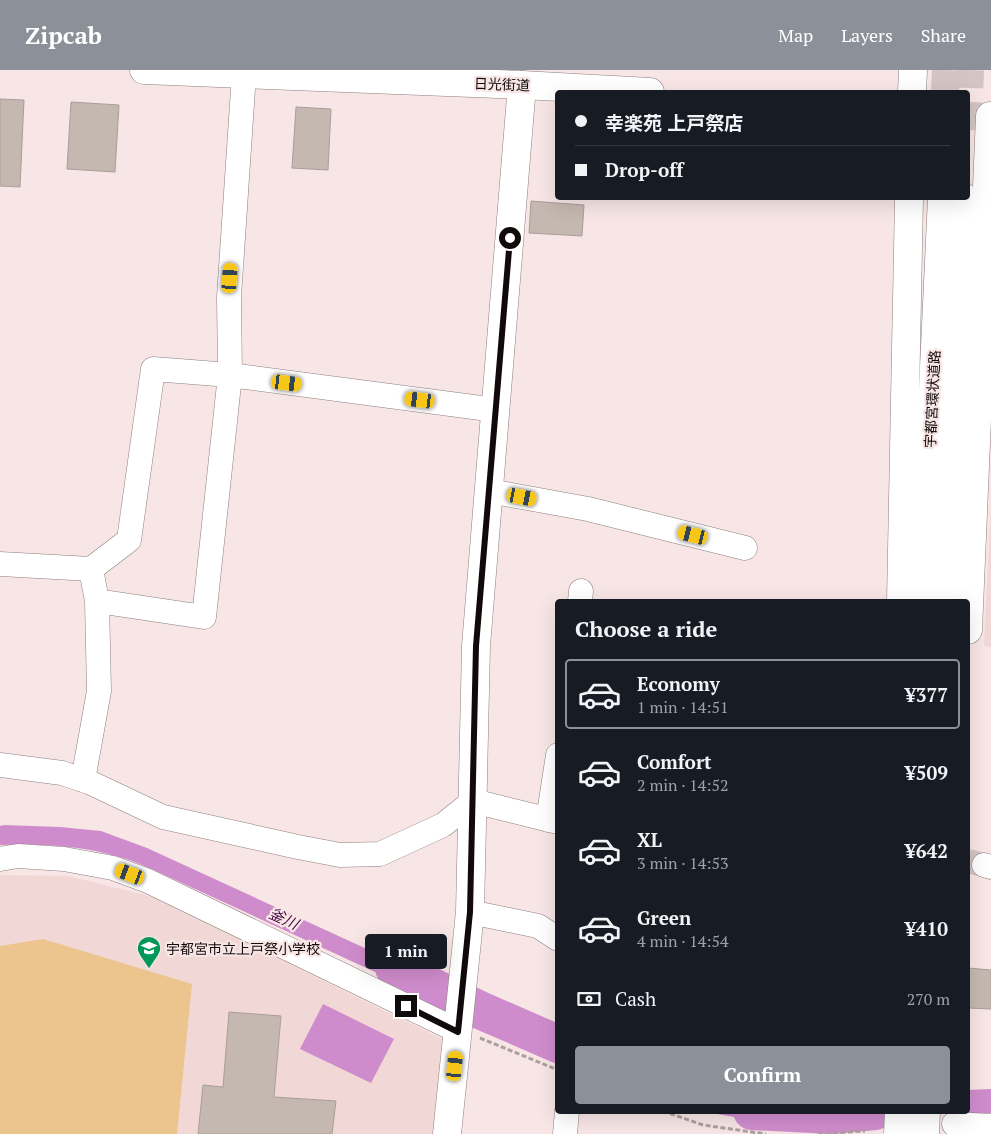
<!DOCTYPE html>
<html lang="en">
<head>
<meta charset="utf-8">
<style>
  body { margin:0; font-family:"PT Serif","Noto Sans JP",serif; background:#242831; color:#f1f3f6; height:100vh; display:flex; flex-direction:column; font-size:19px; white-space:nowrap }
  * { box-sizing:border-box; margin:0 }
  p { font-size:16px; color:#9ea1a6 }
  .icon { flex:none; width:28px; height:28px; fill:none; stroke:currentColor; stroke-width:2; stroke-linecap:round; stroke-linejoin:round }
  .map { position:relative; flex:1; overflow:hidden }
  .side { position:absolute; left:555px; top:529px; width:415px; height:515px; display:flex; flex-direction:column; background:#171b24; border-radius:5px; box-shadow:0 5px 20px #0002 }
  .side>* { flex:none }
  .banner { position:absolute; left:555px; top:20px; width:415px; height:110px; border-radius:5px; box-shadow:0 5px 20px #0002; display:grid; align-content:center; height:110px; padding:0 20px; background:#171b24 }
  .end { position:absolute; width:22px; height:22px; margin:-11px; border:6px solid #100a0a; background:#fff; box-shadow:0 0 0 2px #fff }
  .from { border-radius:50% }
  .bubble { position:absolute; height:35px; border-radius:5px; background:#171b24; box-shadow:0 5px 20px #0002; font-size:16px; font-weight:800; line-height:35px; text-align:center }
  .car { position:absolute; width:15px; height:30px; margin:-15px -8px; border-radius:6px; box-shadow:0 0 4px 1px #0007; background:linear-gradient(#f5c518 24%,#345 0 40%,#f5c518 0 76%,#345 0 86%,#f5c518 0) }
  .banner b { display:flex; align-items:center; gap:18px; height:48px; font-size:19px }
  .banner b+b { border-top:1px solid #363941 }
  .banner i { width:12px; height:12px; background:#f1f3f6 }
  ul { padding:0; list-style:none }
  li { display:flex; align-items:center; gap:15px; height:70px; margin:0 10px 8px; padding:0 10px; border:2px solid transparent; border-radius:5px }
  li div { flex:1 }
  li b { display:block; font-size:19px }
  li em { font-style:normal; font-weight:800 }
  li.selected { border-color:#8c9099 }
  li>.icon { width:45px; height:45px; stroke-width:1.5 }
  h2 { padding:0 20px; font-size:22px; line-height:60px }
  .pay { display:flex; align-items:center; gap:12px; height:55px; padding:0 20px; font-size:19px }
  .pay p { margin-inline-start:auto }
  .primary-button { display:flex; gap:10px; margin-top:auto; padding:10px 20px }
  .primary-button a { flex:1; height:58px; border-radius:5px; background:#8c9099; color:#fff; font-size:20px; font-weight:800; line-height:58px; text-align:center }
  header { display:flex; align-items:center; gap:30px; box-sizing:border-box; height:70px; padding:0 25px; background:#8c9099; color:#fff }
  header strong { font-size:24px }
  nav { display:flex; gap:28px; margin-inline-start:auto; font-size:18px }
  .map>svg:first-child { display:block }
</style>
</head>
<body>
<header>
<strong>Zipcab</strong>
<nav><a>Map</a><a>Layers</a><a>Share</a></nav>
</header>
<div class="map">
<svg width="991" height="1064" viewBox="0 0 991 1064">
  <rect width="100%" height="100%" fill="#f7e6e5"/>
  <path fill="#f1d8d6" d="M991,431v146l-7,-1z
    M0,805l68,1 85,21 291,143 -10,94h-434z"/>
  <path fill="#ecc58e" d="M43,869l149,45 -15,150h-177v-188z"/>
  <path fill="#cf8ccc" d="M4,755l56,2 41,4 46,17 294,135 -3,18 -282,-130c-12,-5 -24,-11 -37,-14 -38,-12 -79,-13 -119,-12v-19z
    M472,928l85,39v19l-87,-39z
    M323,934l71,35 -23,44 -71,-34z
    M991,1019v24l-40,3v-5h17v-21z
    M701,1041h168v10l-55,4 -41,-1z"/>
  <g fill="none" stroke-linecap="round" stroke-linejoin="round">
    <path stroke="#cf8ccc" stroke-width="38" d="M394,898l88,43 76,33
      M752,1041l79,4 44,-4"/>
  </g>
  <path fill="#c5b8b1" stroke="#aa9d97" d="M0,29l24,1 -4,87 -20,-1z
    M71,32l48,3 -4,67 -48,-3z
    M296,37l35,2 -3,61 -36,-2z
    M531,131l53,4 -2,31 -53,-3z
    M968,898l23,2v39l-23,-1z
    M229,942l52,4 -7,81 62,4 -4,33h-134l5,-49 20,2z"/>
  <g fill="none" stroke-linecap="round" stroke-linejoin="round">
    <path stroke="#d4c5c4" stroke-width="24" stroke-dasharray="24 12" stroke-linecap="butt" d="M968,791l16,4"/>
    <path stroke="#d4c5c4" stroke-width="28" stroke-dasharray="28 14" stroke-linecap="butt" d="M945,22l1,-22
      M968,60l2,-60"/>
    <g stroke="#8e7f7e" stroke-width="25">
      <path id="street" d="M489,421l99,18 157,39
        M0,494l91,5 6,32 2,90 -16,89
        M91,499l38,-29 24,-171 77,6 266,35
        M97,531l107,16 26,-242 -1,-78 15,-223
        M580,531l1,-10
        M0,695l62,8 27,9 74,35 135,30 42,8 40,-1 63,-29 30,-24 85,21
        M548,750l10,-65
        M0,789l18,-3 46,3 49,9 35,13 310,150
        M984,795l7,2
        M470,842l68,14 20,13
        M954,1054l37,2
        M565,1064l2,-23"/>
    </g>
    <g stroke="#8e7f7e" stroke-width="29">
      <path id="secondary" d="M447,1064l23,-222 6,-266 46,-561"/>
    </g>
    <g stroke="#8e7f7e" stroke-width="29">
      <path id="primary" d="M912,22l1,-22
        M923,531l19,-403
        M947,531l18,-403"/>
    </g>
    <g stroke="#8e7f7e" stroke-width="29">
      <path id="highway" d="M144,0l378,15 128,7
        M901,531l8,-403
        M968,560l22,-514"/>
    </g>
    <path stroke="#ac9f9e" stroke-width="3" stroke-dasharray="5 2.5" stroke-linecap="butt" d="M480,968l78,32
      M663,1041l40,14 63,9
      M818,1064l47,-3"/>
    <use href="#street" stroke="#fff" stroke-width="24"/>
    <use href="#secondary" stroke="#fff" stroke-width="28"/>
    <use href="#primary" stroke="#fff" stroke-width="28"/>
    <use href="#highway" stroke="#fff" stroke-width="28"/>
    <g stroke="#8e7f7e" stroke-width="29" stroke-linecap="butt">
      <path id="highway-bridge" d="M898,1064l1,-23
        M925,1064l1,-23"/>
    </g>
    <use href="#highway-bridge" stroke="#fff" stroke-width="28"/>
  </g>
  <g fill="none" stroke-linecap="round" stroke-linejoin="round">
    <path stroke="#100a0a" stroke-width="6" d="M406,936l52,26 12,-120 6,-266 34,-408"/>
  </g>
  <defs>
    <g id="school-pin" transform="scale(1.25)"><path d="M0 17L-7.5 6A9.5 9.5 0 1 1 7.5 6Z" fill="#009758" stroke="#f7e6e5"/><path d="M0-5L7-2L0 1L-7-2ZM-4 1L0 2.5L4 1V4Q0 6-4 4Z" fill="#fff"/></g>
  </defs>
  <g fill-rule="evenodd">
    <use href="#school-pin" x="149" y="878"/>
  </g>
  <g text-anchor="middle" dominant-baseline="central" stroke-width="4.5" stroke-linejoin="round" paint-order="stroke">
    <g font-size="14" fill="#100a0a" stroke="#f7e6e5">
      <text transform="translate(502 14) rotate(2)">日光街道</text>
      <text transform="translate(932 329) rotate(-87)">宇都宮環状道路</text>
    </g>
    <g font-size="14" fill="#100a0a" stroke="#f7e6e5" text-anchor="start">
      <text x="166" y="878">宇都宮市立上戸祭小学校</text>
    </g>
    <g font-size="15" font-style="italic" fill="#460846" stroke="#f7e6e5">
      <text transform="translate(284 848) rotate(25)">釜川</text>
    </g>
  </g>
</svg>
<i class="end from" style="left:510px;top:168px"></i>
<i class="end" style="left:406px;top:936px"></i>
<div class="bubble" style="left:365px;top:864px;width:82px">1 min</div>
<i class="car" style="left:230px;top:208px;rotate:4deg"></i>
<i class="car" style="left:287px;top:313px;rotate:97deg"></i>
<i class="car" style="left:420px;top:330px;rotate:277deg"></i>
<i class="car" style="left:522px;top:427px;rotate:101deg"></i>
<i class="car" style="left:693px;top:465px;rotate:284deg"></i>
<i class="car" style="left:130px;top:804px;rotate:291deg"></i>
<i class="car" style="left:455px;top:996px;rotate:6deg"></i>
<div class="banner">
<b><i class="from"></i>幸楽苑 上戸祭店</b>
<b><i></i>Drop-off</b>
</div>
<section class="side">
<h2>Choose a ride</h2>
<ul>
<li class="selected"><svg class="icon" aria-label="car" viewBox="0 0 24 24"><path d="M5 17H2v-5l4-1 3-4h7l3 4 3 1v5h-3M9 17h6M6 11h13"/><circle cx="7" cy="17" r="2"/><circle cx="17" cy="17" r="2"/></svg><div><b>Economy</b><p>1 min · 14:51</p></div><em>¥377</em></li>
<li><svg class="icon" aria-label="car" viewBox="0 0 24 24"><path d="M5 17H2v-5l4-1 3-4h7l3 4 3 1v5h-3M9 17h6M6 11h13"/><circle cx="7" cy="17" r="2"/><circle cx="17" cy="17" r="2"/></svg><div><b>Comfort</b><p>2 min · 14:52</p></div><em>¥509</em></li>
<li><svg class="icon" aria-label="car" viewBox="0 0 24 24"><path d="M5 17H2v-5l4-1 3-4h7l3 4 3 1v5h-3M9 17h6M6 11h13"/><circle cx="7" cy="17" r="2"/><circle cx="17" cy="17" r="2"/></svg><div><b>XL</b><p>3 min · 14:53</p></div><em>¥642</em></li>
<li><svg class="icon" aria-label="car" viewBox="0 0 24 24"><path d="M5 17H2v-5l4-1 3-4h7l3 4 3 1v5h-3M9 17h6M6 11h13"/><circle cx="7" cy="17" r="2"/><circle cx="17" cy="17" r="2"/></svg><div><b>Green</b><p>4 min · 14:54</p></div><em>¥410</em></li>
</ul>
<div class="pay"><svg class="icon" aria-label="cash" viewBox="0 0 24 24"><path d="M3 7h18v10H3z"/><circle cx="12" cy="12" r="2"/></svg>Cash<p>270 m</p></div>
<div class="primary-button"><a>Confirm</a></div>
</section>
</div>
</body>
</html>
